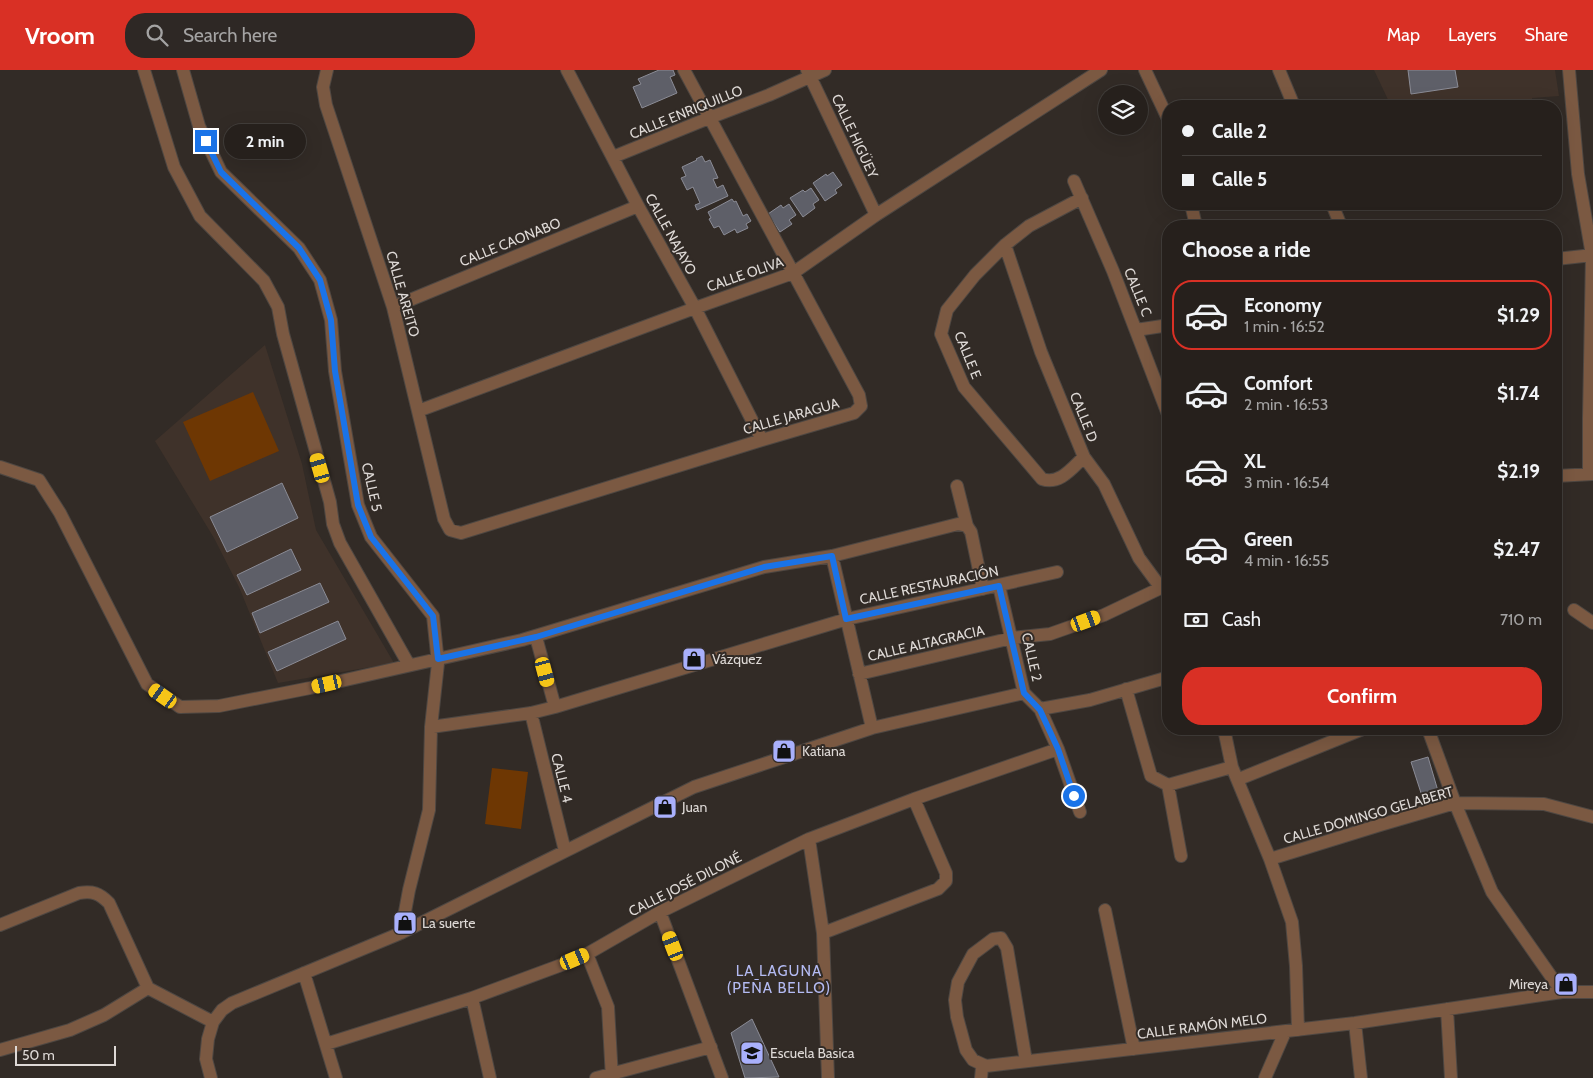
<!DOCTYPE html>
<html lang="en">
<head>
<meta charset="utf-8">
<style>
  body { margin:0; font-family:Cabin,sans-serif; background:#2e2825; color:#f1f3f6; height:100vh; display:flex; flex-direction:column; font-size:19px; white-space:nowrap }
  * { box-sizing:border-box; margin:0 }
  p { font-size:16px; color:#a4a3a3 }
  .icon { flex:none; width:28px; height:28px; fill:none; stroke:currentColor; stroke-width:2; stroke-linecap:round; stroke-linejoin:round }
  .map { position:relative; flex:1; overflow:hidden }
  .side { position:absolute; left:1162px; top:150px; width:400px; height:515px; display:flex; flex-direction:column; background:#26201c; border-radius:20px; box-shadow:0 5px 20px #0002,0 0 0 1px #423e3b }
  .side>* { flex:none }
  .top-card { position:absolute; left:1162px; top:30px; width:400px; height:110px; border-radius:20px; box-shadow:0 5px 20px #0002,0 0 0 1px #423e3b; display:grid; align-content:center; height:110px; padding:0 20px; background:#26201c }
  .tools { position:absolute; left:1098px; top:15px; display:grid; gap:10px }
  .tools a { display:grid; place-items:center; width:50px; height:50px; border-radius:50%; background:#26201c; box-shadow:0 5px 20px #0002,0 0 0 1px #423e3b; font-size:25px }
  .scale { position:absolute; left:15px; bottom:12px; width:101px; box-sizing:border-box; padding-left:5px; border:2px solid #ded9d6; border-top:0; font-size:14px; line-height:18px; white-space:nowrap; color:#ded9d6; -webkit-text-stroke:4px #322b26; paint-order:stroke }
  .end { position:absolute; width:22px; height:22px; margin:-11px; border:6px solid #1a73e8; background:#fff; box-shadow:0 0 0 2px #fff }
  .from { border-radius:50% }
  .bubble { position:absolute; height:35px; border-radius:18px; background:#26201c; box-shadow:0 5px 20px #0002,0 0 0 1px #423e3b; font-size:16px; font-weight:700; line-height:35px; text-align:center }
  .car { position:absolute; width:15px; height:30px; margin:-15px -8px; border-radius:6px; box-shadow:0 0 4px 1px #0007; background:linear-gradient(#f5c518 24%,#345 0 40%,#f5c518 0 76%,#345 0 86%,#f5c518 0) }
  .top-card b { display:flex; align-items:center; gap:18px; height:48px; font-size:19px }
  .top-card b+b { border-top:1px solid #423e3b }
  .top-card i { width:12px; height:12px; background:#f1f3f6 }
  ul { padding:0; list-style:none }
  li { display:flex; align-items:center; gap:15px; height:70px; margin:0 10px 8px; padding:0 10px; border:2px solid transparent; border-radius:20px }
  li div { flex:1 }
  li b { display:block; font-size:19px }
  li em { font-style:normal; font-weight:700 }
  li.active { border-color:#d93025 }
  li>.icon { width:45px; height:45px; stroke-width:1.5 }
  h2 { padding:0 20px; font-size:22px; line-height:60px }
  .pay { display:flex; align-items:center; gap:12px; height:55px; padding:0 20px; font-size:19px }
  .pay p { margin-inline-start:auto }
  .primary-button { display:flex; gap:10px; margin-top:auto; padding:10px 20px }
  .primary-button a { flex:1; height:58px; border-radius:20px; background:#d93025; color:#fff; font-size:20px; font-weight:700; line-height:58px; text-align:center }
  header { display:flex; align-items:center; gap:30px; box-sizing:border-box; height:70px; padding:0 25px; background:#d93025; color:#fff }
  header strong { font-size:24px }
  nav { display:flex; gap:28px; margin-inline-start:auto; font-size:18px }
  .search { width:350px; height:45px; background:#2e2825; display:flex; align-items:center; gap:12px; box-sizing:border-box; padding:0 18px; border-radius:20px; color:#a4a3a3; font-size:19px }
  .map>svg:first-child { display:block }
</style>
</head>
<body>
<header>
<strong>Vroom</strong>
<div class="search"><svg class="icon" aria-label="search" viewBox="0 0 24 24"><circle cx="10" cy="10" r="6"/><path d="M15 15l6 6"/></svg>Search here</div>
<nav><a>Map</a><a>Layers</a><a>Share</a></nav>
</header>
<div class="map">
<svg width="1593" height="1008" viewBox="0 0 1593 1008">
  <rect width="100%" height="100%" fill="#322b26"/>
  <path fill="#3f322a" d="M1374,0h181l4,26 -27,2v8h-141z
    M265,275l37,119 14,66 78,133 -116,20 -39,-96 -25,-49 -59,-97z"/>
  <path fill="#6e3703" d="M253,322l26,59 -69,30 -27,-59z
    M492,698l36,4 -7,57 -36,-5z"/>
  <path fill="#5e5f68" stroke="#8b8c96" d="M659,0h14l2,5 -5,2 7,16 -35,15 -9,-21 8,-3 -3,-5z
    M1408,0h47l3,17 -47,7z
    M1460,33l1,3h-26z
    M702,86l3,6 5,-2 8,18 -5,1 4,9 6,-3 5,11 -31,14 -2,-5 5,-2 -7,-16 -6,3 -6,-12 5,-2 -4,-9 15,-7 -1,-1z
    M833,102l9,13 -7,5 2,3 -12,8 -12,-18 13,-9 1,2z
    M811,118l8,12 -6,4 2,4 -12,9 -13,-19 13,-8 2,2z
    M732,129l2,3 2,-1 7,15 4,-2 4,7 -5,3 2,4 -11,5 -2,-4 -11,6 -5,-9 -5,2 -5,-9 2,-1 -3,-6z
    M789,134l7,11 -7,5 3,4 -12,8 -12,-18 13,-9 2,3z
    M282,413l16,35 -71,34 -17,-35z
    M291,479l10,21 -54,25 -10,-20z
    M320,513l9,19 -69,31 -8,-20z
    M338,551l8,18 -69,32 -9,-19z
    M1428,687l10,34 -16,5 -11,-34z
    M752,949l27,58 -34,1 -14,-45z"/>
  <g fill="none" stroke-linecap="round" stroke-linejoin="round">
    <g stroke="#4e4742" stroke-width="14">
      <path id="minor" d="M144,0l30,97 26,49 64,65 14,26 5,27 47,168 3,22 7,19 69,122
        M183,0l16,56 22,46 78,76 21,32 11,40 4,51 23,134 13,32 62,79 5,47 -7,64 -2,83 -20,80 -8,43
        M327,0l-4,17 3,18 67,202 51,212 6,11 11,3 301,-93 92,-27 7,-7 -2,-11 -175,-325
        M567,0l71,136 57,102 67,132
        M807,0l69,145
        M1145,0l24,51
        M1279,0l15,36
        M1569,0l9,104 14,81 -3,163v56
        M613,87l96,-39 60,-23 56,-25
        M1074,111l39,90 56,146
        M1082,128l-53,28 -24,19 -30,30 -28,35 -6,24 23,53 78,92c18,6 30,-11 42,-22
        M1191,134l5,22
        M1332,134l9,22
        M1005,175l36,107 43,105 20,27 35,74 22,30
        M1556,189l37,-4
        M393,237l245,-101
        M1136,260l33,-5
        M418,341l277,-103 98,-35 83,-58 225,-145
        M0,397l39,13 21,33 87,171 33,23 39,-1 91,-18 212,-48 242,-73 68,-11 126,-32 9,2
        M1556,406l37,-2
        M957,416l10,40 4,6 12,57
        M832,486l40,172
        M999,516l25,107 16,16 18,40 22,63
        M1574,540l19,13
        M536,567l19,70
        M859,604l153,-36 38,-4 54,-19 65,-31
        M1126,619l25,87 17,9 64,-18
        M1040,639l50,-9 79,-23
        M531,643l34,138
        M431,657l100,-14 24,-6 292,-88 210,-47
        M1224,659l8,38 38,92 22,63 4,44 2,64
        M1428,659l27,74 37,89 70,100
        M1239,709l124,-50
        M1168,715l13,71
        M809,769l14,94 5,145
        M1270,789l110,-34 75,-22 89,1 49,13
        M1105,840l29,139
        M660,842l62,166
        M0,855l79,-32c14,-2 20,0 30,10l39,85 65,34
        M823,863l115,-44 8,-8v-8l-32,-74
        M587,884l21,53 4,71
        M304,903l32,105
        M472,928l18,80
        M1447,939l4,69
        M1355,953l6,55
        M326,974l146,-46 92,-34 23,-10 73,-42 149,-73 105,-40 144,-50
        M0,980l70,-20 34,-15 44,-27
        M1026,991l-19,-113 -6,-10 -8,1 -20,15 -15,28 -3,18 2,17 9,33 7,10 13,6 369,-43 207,-31h31
        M211,1008l-5,-19 2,-20 5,-17 9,-12 10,-7 169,-70 293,-146 178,-59 152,-35
        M596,1008l115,-31
        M981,1008l1,-10 4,-2
        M1265,1008l20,-46"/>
    </g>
    <use href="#minor" stroke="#7b5942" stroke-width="12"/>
  </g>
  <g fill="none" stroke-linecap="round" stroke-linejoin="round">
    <path stroke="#1a73e8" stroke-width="6" d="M206,71l15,31 78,76 21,32 11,40 4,51 23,134 13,32 62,79 5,43 98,-22 228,-70 68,-11 14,63 153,-33 25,107 16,17 18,39 16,47"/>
  </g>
  <defs>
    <g id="shop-square" transform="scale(1.25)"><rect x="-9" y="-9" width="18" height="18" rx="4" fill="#a9b0fc" stroke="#322b26"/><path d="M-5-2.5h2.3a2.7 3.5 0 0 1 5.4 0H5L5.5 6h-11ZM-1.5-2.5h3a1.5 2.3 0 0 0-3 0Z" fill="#111"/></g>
    <g id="school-square" transform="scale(1.25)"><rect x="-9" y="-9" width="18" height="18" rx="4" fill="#a9b0fc" stroke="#322b26"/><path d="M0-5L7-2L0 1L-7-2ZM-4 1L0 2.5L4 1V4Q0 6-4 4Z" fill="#111"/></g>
  </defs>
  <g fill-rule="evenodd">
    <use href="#shop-square" x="694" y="589"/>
    <use href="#shop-square" x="784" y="681"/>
    <use href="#shop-square" x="665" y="737"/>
    <use href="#shop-square" x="405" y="853"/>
    <use href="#shop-square" x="1566" y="914"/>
    <use href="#school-square" x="752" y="983"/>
  </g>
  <g text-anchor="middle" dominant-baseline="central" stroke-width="4" stroke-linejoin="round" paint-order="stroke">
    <g font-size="14" fill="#ded9d6" stroke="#322b26">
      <text transform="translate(686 42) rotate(-22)">CALLE ENRIQUILLO</text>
      <text transform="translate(855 66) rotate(65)">CALLE HIGÜEY</text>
      <text transform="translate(671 164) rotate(61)">CALLE NAJAYO</text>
      <text transform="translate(510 172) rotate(-22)">CALLE CAONABO</text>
      <text transform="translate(745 204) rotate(-19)">CALLE OLIVA</text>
      <text transform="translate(1138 222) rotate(68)">CALLE C</text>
      <text transform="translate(403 224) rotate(74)">CALLE AREITO</text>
      <text transform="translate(968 285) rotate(68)">CALLE E</text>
      <text transform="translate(791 346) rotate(-16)">CALLE JARAGUA</text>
      <text transform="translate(1084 347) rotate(68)">CALLE D</text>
      <text transform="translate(372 417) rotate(77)">CALLE 5</text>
      <text transform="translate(929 515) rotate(-12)">CALLE RESTAURACIÓN</text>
      <text transform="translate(926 573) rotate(-13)">CALLE ALTAGRACIA</text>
      <text transform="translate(1032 587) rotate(77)">CALLE 2</text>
      <text transform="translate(562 708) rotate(76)">CALLE 4</text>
      <text transform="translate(1368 745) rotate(-16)">CALLE DOMINGO GELABERT</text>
      <text transform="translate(685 814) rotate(-27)">CALLE JOSÉ DILONÉ</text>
      <text transform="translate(1202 956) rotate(-7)">CALLE RAMÓN MELO</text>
    </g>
    <g font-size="14" fill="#ded9d6" stroke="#322b26" text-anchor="start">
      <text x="712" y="589">Vázquez</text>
      <text x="802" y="681">Katiana</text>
      <text x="682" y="737">Juan</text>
      <text x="422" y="853">La suerte</text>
      <text x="1548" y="914" text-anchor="end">Mireya</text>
      <text x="770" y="983">Escuela Basica</text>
    </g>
    <g font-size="15" letter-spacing="1" fill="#b4bbf3" stroke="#322b26">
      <text x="779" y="901">LA LAGUNA<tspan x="779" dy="17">(PEÑA BELLO)</tspan></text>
    </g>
  </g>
</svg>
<div class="tools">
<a><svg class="icon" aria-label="layers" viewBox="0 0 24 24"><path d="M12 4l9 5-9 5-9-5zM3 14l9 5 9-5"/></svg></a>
</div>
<div class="scale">50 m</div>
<i class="end from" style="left:1074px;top:726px"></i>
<i class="end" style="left:206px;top:71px"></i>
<div class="bubble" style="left:224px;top:54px;width:82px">2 min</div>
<i class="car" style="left:320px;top:398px;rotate:344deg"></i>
<i class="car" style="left:1086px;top:551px;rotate:70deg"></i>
<i class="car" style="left:545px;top:602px;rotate:165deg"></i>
<i class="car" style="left:327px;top:614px;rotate:257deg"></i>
<i class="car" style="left:163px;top:626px;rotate:305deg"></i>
<i class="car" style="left:673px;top:876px;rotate:339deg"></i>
<i class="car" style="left:575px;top:889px;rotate:67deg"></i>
<div class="top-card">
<b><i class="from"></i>Calle 2</b>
<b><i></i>Calle 5</b>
</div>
<section class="side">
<h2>Choose a ride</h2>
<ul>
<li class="active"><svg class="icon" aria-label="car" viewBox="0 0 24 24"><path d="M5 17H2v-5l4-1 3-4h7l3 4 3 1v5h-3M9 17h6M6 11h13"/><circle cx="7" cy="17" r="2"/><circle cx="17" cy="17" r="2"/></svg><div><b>Economy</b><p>1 min · 16:52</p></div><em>$1.29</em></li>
<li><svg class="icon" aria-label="car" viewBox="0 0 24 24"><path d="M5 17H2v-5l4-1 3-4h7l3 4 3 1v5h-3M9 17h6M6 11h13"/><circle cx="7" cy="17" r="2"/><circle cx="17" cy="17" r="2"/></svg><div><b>Comfort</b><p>2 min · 16:53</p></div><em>$1.74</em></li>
<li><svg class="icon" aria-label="car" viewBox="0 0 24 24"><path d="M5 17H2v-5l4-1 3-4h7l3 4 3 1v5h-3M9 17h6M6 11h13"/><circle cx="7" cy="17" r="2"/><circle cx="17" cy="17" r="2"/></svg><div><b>XL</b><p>3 min · 16:54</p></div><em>$2.19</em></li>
<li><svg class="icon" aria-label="car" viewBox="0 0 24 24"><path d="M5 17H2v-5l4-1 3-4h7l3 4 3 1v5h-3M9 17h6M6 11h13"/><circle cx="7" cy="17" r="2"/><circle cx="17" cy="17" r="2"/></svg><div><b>Green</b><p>4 min · 16:55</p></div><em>$2.47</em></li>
</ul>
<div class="pay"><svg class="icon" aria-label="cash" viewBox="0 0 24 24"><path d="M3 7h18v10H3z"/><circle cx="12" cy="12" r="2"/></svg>Cash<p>710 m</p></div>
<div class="primary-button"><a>Confirm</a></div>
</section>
</div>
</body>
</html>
